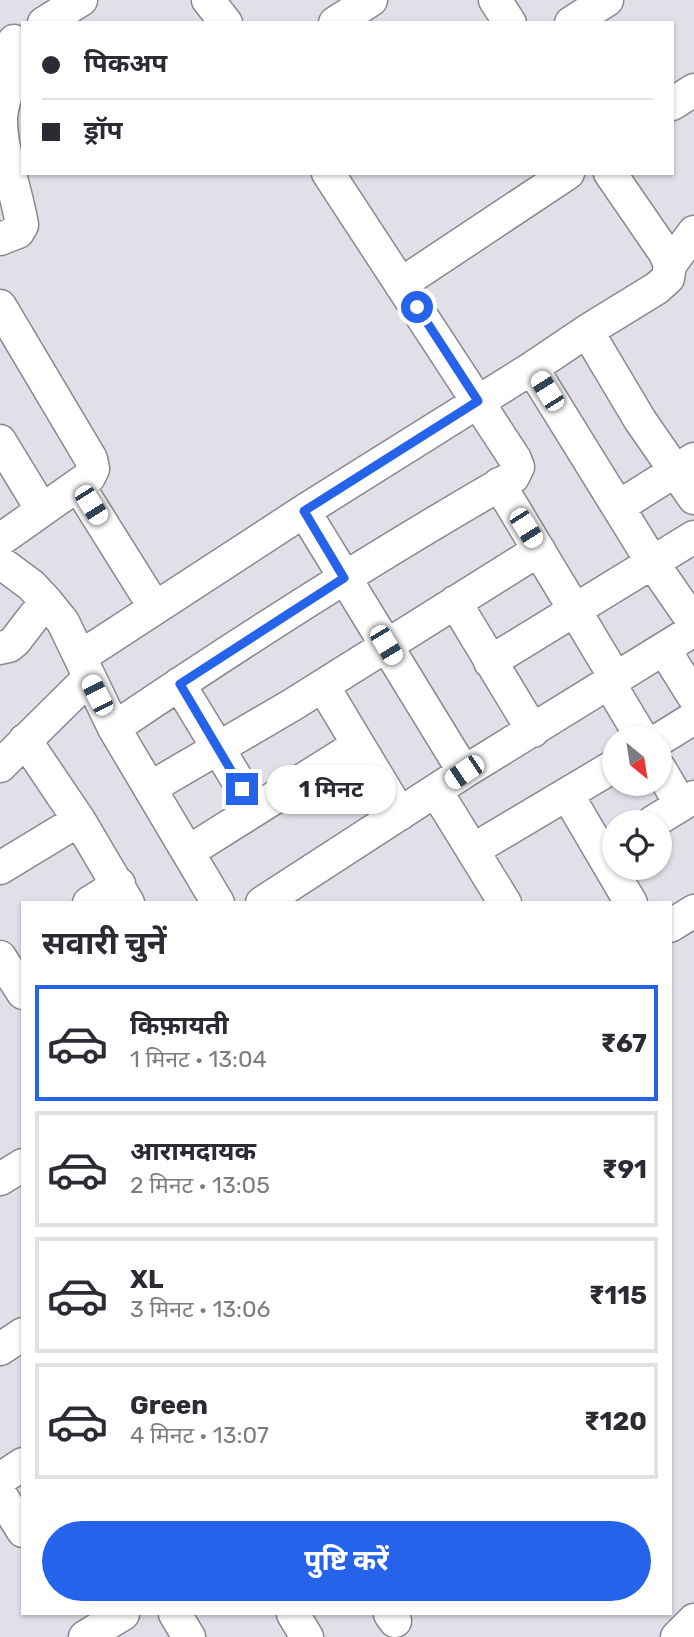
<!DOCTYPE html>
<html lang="hi">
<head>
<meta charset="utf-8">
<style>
  body { margin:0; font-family:Rubik,"Noto Sans Devanagari",sans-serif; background:#f7f7f7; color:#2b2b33; height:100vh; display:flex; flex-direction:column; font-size:26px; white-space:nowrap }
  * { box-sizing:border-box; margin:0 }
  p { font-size:23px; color:#7c7c81 }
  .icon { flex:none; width:38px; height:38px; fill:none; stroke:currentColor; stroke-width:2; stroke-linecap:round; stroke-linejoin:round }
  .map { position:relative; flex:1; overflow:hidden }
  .side { position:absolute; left:21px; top:901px; width:651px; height:714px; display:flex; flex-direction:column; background:#fff; border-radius:0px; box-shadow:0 2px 5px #0004 }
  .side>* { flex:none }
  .top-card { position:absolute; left:21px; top:21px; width:653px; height:154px; border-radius:0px; box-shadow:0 2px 5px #0004; display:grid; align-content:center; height:154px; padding:0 21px; background:#fff }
  .needle { width:46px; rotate:150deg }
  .tools { position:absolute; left:602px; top:726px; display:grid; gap:14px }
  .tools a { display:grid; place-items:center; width:70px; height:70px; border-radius:50%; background:#fff; box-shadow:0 2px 5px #0004; font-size:35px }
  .end { position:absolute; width:32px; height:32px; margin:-16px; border:9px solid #2563eb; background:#fff; box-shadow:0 0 0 4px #fff }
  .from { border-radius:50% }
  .bubble { position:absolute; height:49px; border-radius:24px; background:#fff; box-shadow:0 2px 5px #0004; font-size:23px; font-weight:700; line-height:49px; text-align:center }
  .car { position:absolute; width:21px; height:42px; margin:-21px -10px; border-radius:9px; box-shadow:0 0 5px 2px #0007; background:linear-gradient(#fff 24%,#345 0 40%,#fff 0 76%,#345 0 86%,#fff 0) }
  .top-card b { display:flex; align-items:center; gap:24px; height:66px; font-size:26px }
  .top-card b+b { border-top:2px solid #e1e1e2 }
  .top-card i { width:18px; height:18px; background:#2b2b33 }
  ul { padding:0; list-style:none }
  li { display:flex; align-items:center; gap:21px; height:116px; margin:0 14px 10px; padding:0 7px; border:4px solid #e1e1e2; border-radius:0px }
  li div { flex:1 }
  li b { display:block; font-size:26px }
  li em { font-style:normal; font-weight:700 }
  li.selected { border-color:#2563eb }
  li>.icon { width:63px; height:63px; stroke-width:1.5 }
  h2 { padding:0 21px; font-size:32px; line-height:84px }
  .button { display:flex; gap:14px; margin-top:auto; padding:14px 21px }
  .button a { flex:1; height:80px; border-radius:42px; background:#2563eb; color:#fff; font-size:28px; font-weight:700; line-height:80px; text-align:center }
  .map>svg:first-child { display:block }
</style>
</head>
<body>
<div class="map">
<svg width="694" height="1637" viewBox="0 0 694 1637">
  <rect width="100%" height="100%" fill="#e1e0e8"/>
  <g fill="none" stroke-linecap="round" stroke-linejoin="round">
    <g stroke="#89888e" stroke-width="35">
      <path id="minor" d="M208,0l18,23
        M495,0l15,23
        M44,23l37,-23
        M335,23l36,-23
        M571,23l36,-23
        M672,104l22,-14
        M0,239l18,-7 4,-7c-5,-33 -22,-75 -21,-108 2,-26 20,-50 13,-76
        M670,265l24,-33
        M401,284l167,-111
        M0,306l91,153 2,10 -4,8 -89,63
        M587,331l70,-43 11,-10 2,-13 -5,-12 -55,-80
        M532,368l120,194 42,61
        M0,441l42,69
        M499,484l117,195
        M78,485l77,123
        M618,507l76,-48
        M304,511l160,261
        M0,562l31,23 15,16 17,21 51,106 104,175
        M455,602l78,129
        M0,648l9,-2 6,-5 31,-40
        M664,649l30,48
        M80,657l224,-146 228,-143 55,-37 53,89 54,78
        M490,662l204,-125
        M609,683l33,55
        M179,684l76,125
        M323,686l77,128
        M114,728c130,-88 263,-173 399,-251l5,-10 -3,-8 -187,-286
        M660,739l34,-21
        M25,740l54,80 49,83
        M0,766l89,-88
        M660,769l21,36
        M150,788l142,-83 247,-155
        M436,791l69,112
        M567,794l64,109
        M653,822l41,-25
        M473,850l141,-84
        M188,852l170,-107
        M0,868l79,-48
        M89,903l30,-19
        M262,903l202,-131 230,-142
        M670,926l24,-15
        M0,957l23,36
        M0,1179l23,-14
        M0,1349l23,-15
        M0,1479l23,-15
        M0,1494l23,37
        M175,1614l14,23
        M293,1614l14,23
        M390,1614l5,7
        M85,1637l38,-23
        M677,1637l17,-17"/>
    </g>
    <use href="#minor" stroke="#fff" stroke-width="32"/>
  </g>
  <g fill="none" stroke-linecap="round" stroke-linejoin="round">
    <path stroke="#2563eb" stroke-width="9" d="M242,789l-62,-105 164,-106 -40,-67 174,-110 -61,-94"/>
  </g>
</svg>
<div class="tools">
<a><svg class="needle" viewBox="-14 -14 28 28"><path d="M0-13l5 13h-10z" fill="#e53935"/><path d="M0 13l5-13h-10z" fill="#7c7c81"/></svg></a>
<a><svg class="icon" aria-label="locate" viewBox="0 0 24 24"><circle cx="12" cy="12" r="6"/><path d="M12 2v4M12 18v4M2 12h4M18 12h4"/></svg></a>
</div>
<i class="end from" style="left:417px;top:307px"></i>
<i class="end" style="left:242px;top:789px"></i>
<div class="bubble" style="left:266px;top:765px;width:130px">1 मिनट</div>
<i class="car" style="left:547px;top:391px;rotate:328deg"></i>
<i class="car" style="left:91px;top:505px;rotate:148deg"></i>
<i class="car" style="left:526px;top:528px;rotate:148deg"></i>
<i class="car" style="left:386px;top:645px;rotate:149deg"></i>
<i class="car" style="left:97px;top:695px;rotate:333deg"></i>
<i class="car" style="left:464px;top:772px;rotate:236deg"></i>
<div class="top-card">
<b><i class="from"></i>पिकअप</b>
<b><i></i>ड्रॉप</b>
</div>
<section class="side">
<h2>सवारी चुनें</h2>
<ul>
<li class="selected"><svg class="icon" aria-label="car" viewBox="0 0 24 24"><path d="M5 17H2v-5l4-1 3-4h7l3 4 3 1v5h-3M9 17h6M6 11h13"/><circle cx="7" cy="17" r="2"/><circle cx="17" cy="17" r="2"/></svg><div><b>किफ़ायती</b><p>1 मिनट · 13:04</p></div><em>₹67</em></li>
<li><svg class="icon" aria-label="car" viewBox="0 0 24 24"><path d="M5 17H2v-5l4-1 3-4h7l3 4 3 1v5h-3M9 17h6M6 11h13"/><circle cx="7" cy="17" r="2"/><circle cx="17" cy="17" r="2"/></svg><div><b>आरामदायक</b><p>2 मिनट · 13:05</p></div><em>₹91</em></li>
<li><svg class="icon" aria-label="car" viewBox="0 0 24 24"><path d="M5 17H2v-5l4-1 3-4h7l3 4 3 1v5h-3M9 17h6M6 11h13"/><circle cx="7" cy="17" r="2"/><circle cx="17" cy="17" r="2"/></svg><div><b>XL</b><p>3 मिनट · 13:06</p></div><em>₹115</em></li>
<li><svg class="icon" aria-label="car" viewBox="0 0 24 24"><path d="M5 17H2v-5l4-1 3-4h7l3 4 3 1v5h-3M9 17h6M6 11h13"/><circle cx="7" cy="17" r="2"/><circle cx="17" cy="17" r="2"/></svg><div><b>Green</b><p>4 मिनट · 13:07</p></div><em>₹120</em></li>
</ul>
<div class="button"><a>पुष्टि करें</a></div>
</section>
</div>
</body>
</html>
